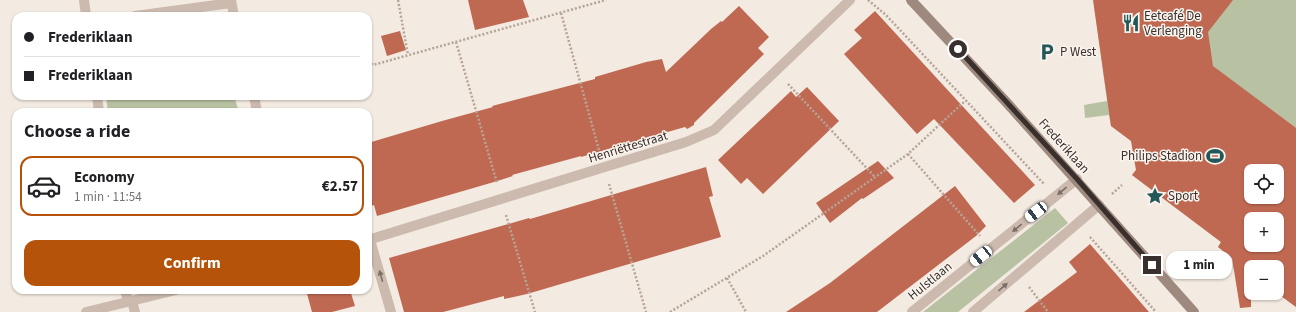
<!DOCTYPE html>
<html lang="en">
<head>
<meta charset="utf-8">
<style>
  body { margin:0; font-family:"Source Sans 3",sans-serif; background:#f6f6f6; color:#202124; height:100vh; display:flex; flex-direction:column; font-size:15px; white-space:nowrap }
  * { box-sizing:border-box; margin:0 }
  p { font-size:13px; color:#757577 }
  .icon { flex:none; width:22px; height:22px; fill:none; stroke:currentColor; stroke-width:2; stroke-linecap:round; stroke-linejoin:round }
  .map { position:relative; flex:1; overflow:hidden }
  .side { position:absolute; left:12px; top:108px; width:360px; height:186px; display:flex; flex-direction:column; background:#fff; border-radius:12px; box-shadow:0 1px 3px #0004 }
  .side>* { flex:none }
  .hud { position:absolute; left:12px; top:12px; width:360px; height:88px; border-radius:12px; box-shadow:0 1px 3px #0004; display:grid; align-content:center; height:88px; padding:0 12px; background:#fff }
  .buttons { position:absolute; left:1244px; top:164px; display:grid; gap:8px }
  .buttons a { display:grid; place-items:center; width:40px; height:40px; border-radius:8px; background:#fff; box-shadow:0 1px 3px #0004; font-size:20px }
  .end { position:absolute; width:18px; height:18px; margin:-9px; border:5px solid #392f2c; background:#fff; box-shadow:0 0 0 2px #fff }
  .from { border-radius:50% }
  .bubble { position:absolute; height:28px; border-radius:12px; background:#fff; box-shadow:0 1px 3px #0004; font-size:13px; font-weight:700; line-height:28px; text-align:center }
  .car { position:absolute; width:12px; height:24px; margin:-12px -6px; border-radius:5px; box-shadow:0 0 3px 1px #0007; background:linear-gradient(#fff 24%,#345 0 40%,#fff 0 76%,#345 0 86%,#fff 0) }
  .hud b { display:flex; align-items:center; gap:14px; height:38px; font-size:15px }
  .hud b+b { border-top:1px solid #e0e0e0 }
  .hud i { width:10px; height:10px; background:#202124 }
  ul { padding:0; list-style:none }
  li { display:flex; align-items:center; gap:12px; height:60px; margin:0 8px 6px; padding:0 4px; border:2px solid transparent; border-radius:12px }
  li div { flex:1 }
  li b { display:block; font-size:15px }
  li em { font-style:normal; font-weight:700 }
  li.selected { border-color:#b45309 }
  li>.icon { width:36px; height:36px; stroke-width:1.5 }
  h2 { padding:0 12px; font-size:18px; line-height:48px }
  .button { display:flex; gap:8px; margin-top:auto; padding:8px 12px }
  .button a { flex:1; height:46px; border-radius:12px; background:#b45309; color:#fff; font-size:16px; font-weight:700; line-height:46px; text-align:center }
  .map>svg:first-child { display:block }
</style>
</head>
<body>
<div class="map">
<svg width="1296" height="312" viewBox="0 0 1296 312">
  <rect width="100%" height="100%" fill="#f3eae1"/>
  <path fill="#b8c1a2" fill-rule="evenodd" d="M1097,0h199v307l-19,-14v-26h-26v16l-17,-13 -1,-5 3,-4 -18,-14 3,-5 -89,-67 8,-10 -6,-5 -1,-8 5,-6 -27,-20 -2,-11 -24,3 -1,-13 23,-4 -13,-96zM1251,171h26v26h-26zM1251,219h26v26h-26z
    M106,96h128l5,16h-131z
    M1055,208l13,15 -110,89h-35z"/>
  <path fill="#c06952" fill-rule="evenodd" d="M468,0h55l6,17 -54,13z
    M1093,0h140l-25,32 5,34 83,62v179l-19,-14v-26h-26v40l-11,1 -8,-50 -14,-11 3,-5 -89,-67 4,-5 -5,-29 -20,-15zM1251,171h26v26h-26zM1251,219h26v26h-26z
    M739,6l30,31 -11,11 6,6 -70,69v2l-7,4 -2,-2 -104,30v-1l-69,19 1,1 -19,6 -117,34 -3,-11 -6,2v-64l74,-22 51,-14 -1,-1 103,-27v-2l51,-15 16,-3 4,13 45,-43 10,-8 1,1z
    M875,11l160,174 -21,18 -80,-84 -17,15 -73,-80 18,-16 -8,-8z
    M400,31l6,19 -19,6 -6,-20z
    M807,87l32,34 -76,73 -16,-16 -6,6 -23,-24 73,-69 5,6z
    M878,161l16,17 -31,21 -1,-1 -32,25 -14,-20z
    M706,167l7,29 -4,1 12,40 -194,57 -23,5v-3l-61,16h-39l-15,-54 123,-35 17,-5 1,1z
    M955,186l31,40 -10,10 -99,76h-91l44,-29z
    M1090,244l59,68h-125l53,-40 -8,-10z
    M306,290h44l5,16 -23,6h-20z"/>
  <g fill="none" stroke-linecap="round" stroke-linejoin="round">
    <path stroke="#b6a498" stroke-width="2.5" stroke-dasharray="2 2" stroke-linecap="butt" d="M398,0l10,55
      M868,0l18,15 158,169
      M561,13l38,137
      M456,42l41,141
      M368,61l5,4 233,-65
      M788,84l87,93
      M908,154l72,82
      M609,184l37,128
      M1112,194l10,-9
      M506,215l29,97
      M1090,237l66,75
      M727,278l19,34
      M1029,287l19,25
      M670,312l93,-56 145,-102 57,-53"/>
    <path stroke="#cbbaad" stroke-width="10" d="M84,0l2,16
      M135,16l96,-13
      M97,96l2,16
      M125,290l3,11"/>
    <path stroke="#cbbaad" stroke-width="10" d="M231,0l3,16
      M254,96l3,16
      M368,240l318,-98 28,-12 136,-130
      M370,240l21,72
      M132,301l3,11
      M86,312l90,-22
      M912,312l165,-133
      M973,312l126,-107"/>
    <path stroke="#9e897f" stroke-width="10" d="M911,0l97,104 186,208"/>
  </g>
  <defs><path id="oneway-solid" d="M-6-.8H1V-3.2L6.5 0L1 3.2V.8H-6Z"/></defs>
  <g fill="#7b6e66">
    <use href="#oneway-solid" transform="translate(1062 191) rotate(140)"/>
    <use href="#oneway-solid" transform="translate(1017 228) rotate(141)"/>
    <use href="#oneway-solid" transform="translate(381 276) rotate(-106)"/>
    <use href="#oneway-solid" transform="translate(1003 287) rotate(-41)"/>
  </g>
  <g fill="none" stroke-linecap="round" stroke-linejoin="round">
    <path stroke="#392f2c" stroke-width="5" d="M958,49l119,130 75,86"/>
  </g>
  <defs>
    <g id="restaurant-bare" transform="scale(1.38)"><path d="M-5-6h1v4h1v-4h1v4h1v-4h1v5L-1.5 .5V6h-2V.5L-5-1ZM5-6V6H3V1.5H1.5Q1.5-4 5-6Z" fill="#235859" stroke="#faf4ee" stroke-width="2.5" paint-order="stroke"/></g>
    <g id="parking-bare" transform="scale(1.38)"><path d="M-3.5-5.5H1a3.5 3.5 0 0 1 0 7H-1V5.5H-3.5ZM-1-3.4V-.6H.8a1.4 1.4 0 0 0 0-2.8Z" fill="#235859" stroke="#faf4ee" stroke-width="2.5" paint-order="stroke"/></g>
    <g id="stadium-bare" transform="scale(1.38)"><path d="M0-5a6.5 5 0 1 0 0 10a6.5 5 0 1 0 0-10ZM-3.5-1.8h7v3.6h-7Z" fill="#235859" stroke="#faf4ee" stroke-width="2.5" paint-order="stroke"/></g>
    <g id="sight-bare" transform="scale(1.38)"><path d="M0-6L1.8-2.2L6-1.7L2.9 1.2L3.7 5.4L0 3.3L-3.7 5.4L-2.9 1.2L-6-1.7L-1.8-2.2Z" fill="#235859" stroke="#faf4ee" stroke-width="2.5" paint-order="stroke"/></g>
  </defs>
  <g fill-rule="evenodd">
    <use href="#restaurant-bare" x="1131" y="23"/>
    <use href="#parking-bare" x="1047" y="52"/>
    <use href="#stadium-bare" x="1215" y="156"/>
    <use href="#sight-bare" x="1155" y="196"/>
  </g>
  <g text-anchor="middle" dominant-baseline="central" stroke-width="3" stroke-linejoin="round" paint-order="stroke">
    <g font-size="13" fill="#392f2c" stroke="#faf4ee" text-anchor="start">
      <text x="1144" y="16">Eetcafé De<tspan x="1144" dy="15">Verlenging</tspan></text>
      <text x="1060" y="52">P West</text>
      <text x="1202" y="156" text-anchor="end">Philips Stadion</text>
      <text x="1168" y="196">Sport</text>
    </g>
    <g font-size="13" fill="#392f2c" stroke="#faf4ee">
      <text transform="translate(1064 146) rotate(48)">Frederiklaan</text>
      <text transform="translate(628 147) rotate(-17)">Henriëttestraat</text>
      <text transform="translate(930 281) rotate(-39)">Hulstlaan</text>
    </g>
  </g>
</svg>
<div class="buttons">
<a><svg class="icon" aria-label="locate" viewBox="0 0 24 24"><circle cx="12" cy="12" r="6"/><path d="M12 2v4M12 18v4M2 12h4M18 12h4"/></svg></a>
<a>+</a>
<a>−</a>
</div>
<i class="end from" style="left:958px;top:49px"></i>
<i class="end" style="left:1152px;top:265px"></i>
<div class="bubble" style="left:1166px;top:251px;width:66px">1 min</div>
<i class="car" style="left:1036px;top:212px;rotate:232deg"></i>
<i class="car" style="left:981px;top:256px;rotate:231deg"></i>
<div class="hud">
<b><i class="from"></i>Frederiklaan</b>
<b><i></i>Frederiklaan</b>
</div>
<section class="side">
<h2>Choose a ride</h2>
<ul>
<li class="selected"><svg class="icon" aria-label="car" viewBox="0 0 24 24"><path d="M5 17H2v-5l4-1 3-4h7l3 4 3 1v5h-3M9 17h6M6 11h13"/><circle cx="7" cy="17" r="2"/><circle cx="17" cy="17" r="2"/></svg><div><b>Economy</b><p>1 min · 11:54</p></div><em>€2.57</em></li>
</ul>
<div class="button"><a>Confirm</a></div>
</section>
</div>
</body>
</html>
